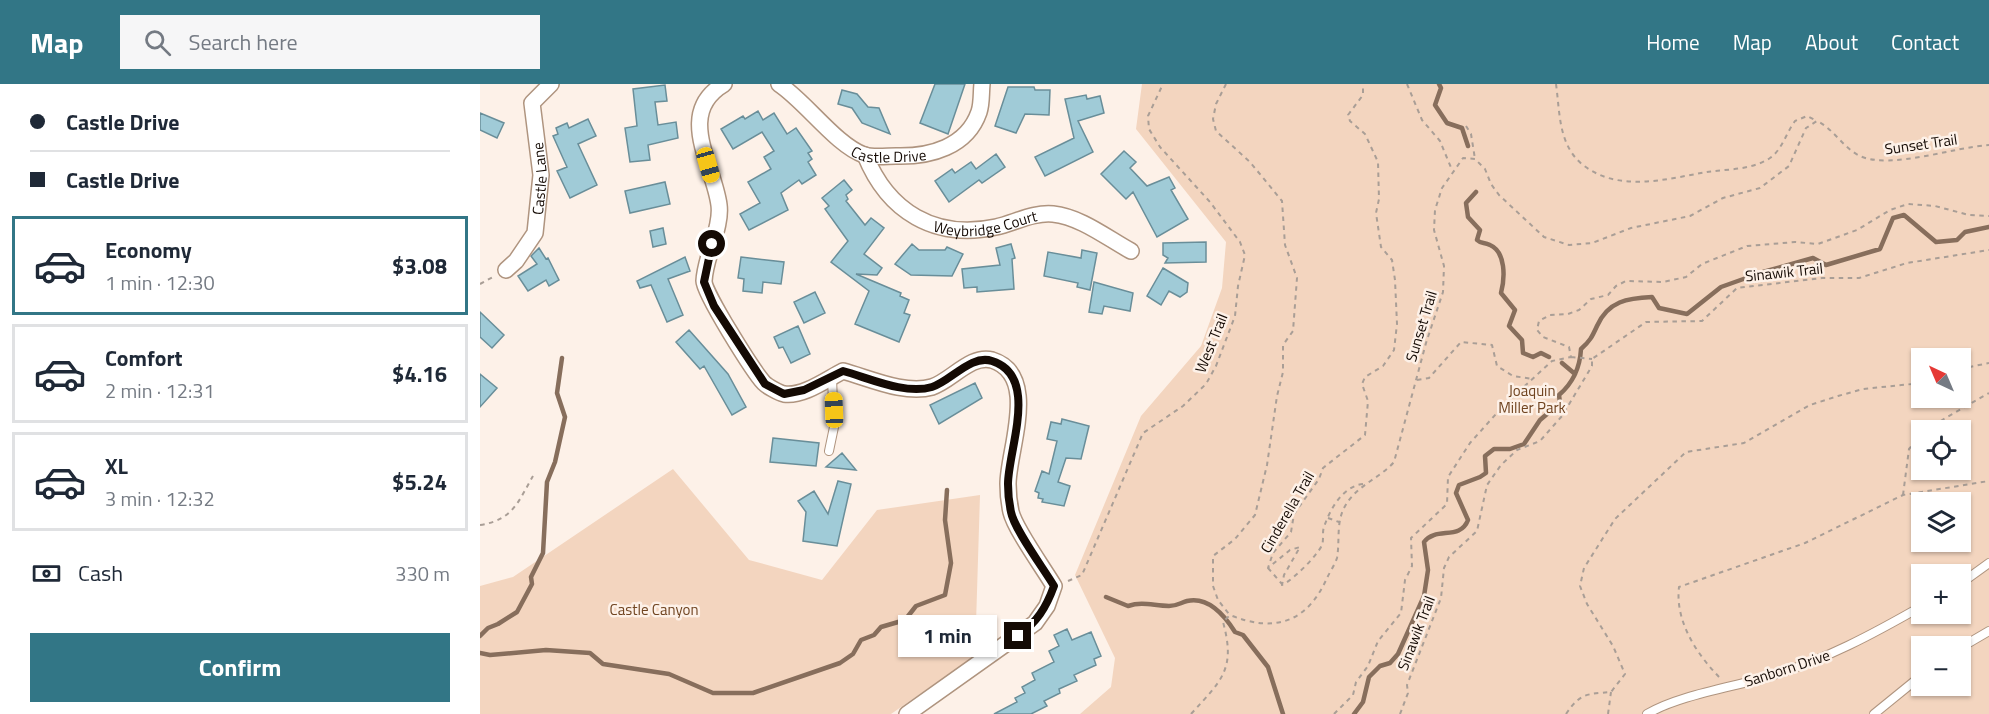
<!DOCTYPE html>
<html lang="en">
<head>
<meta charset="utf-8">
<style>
  body { margin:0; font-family:"Titillium Web",sans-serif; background:#f6f6f7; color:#1f2937; height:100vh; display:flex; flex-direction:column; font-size:22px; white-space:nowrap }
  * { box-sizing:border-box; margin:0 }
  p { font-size:20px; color:#747a83 }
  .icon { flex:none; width:33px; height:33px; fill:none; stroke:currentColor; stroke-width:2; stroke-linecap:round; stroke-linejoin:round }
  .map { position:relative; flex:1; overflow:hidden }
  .side { display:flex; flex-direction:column; background:#fff; width:480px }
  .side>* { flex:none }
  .hud { display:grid; align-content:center; height:132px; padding:0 30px; background:#fff }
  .needle { width:39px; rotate:316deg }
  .tools { position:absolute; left:1431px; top:264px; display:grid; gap:12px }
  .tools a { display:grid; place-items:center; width:60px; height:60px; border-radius:0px; background:#fff; box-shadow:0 2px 4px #0004; font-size:30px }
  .end { position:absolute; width:27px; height:27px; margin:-14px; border:8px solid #140a04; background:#fff; box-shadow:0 0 0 3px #fff }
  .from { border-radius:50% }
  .bubble { position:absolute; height:42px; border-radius:0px; background:#fff; box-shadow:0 2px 4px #0004; font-size:20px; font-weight:700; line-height:42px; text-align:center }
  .car { position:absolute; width:18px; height:36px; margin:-18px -9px; border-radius:8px; box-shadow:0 0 4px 2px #0007; background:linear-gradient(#f5c518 24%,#345 0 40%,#f5c518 0 76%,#345 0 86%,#f5c518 0) }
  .hud b { display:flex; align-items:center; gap:21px; height:57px; font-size:22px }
  .hud b+b { border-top:2px solid #e0e1e3 }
  .hud i { width:15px; height:15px; background:#1f2937 }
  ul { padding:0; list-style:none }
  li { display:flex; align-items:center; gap:18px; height:99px; margin:0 12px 9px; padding:0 18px; border:3px solid #e0e1e3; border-radius:0px }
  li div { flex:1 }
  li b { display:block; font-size:22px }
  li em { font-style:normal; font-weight:700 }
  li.current { border-color:#327686 }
  li>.icon { width:54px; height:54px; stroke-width:1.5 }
  .pay { display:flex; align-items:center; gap:15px; height:66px; padding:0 30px; font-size:22px }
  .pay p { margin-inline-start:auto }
  .cta { display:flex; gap:12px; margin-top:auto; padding:12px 30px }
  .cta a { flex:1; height:69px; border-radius:0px; background:#327686; color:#fff; font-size:24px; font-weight:700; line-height:69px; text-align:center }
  header { display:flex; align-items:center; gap:36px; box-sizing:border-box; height:84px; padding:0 30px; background:#327686; color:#fff }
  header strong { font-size:28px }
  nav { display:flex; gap:33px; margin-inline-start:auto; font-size:21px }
  .search { width:420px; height:54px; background:#f6f6f7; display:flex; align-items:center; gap:15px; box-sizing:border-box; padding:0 21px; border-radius:0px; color:#747a83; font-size:22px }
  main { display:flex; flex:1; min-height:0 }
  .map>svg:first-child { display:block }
</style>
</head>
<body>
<header>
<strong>Map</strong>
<div class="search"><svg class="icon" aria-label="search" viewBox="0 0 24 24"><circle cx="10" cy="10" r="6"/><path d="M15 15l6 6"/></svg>Search here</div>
<nav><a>Home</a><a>Map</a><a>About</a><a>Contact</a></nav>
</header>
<main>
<section class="side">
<div class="hud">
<b><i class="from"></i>Castle Drive</b>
<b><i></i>Castle Drive</b>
</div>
<ul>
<li class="current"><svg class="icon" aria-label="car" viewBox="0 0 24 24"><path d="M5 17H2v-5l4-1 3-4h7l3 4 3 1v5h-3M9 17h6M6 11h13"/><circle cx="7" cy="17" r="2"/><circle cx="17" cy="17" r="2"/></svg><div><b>Economy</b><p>1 min · 12:30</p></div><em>$3.08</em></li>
<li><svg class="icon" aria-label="car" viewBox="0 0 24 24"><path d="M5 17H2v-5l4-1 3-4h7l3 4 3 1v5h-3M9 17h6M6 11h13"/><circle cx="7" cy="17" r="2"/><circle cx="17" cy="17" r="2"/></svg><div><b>Comfort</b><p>2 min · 12:31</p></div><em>$4.16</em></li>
<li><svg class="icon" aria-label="car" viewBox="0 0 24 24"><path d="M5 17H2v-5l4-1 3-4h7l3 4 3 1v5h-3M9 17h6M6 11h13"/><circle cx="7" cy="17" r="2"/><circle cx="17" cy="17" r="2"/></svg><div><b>XL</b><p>3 min · 12:32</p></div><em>$5.24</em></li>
</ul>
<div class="pay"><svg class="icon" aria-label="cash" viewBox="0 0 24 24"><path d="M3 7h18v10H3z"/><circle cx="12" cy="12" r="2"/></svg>Cash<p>330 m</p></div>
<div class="cta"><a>Confirm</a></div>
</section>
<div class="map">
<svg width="1509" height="630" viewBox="0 0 1509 630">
  <rect width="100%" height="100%" fill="#fdf1e8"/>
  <path fill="#f3d5bf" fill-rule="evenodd" d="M662,0h847v630h-909l31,-27 4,-29 -40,-83 66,-159 60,-70 21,-58 4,-46 -90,-113zM1442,274h38v40h-38zM1442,346h38v40h-38zM1442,418h38v40h-38zM1442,490h38v40h-38zM1442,562h38v40h-38z
    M193,385l76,91 73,20 55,-70 103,-15 -5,161 -84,58h-411v-128l33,-9z"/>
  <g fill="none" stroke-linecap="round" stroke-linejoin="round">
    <path stroke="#876e5c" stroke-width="4.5" d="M959,0l2,4 -6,17 12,18 15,5 6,18
      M996,108l-10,11 2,14 12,13 -3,10c4,4 7,2 13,5 16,7 15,33 11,48l14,17 -6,16 13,14 1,13 10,4 8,-4 8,4
      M1082,279l13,11
      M626,513l22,9c15,-5 26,0 41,0 8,0 11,-3 18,-5 22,-5 38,15 48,31l8,3 25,32 15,47
      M0,552l8,-8 10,-4 19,-12 15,-28 -1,-7 12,-24 4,-71 8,-20 10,-45 -8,-24 5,-35
      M0,569l10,2 56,-5 44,3 13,11 66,10 44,19h40l87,-30 13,-9 8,-14 13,-5 7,-8 24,-7 11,-14 29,-11 6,-32 -6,-43 2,-30
      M874,630l9,-12 6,-25 11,-11 10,-3 8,-9 26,-58 4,-26 -4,-28c12,-16 36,-1 44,-22l-12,-27 3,-8 21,-8 6,-4 -1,-17 9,-7h16l14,-5 16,-24 20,-17 -1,-8c14,-12 21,-27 22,-46 9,-8 11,-12 16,-23 11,-25 31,-28 55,-29l7,11 28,6 34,-27 42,-15 50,-14 13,7 54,-16 13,-31 11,-3 32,27 21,-2 8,-8 24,-5"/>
  </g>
  <path fill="#a0cbd7" stroke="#698e99" stroke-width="1.5" d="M455,0h30l-17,50 -28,-11z
    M185,1l2,16 -12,1 3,23 18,-3 2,16 -30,7 2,15 -20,2 -5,-34 12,-2 -4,-37z
    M528,3h26l1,3h15l-1,25 -24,-1 -9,19 -21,-7z
    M362,6l15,4 11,13 11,1 11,26 -28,-11 -10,-15 -14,-4z
    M606,11l1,4 13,-3 4,17 -26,8 15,31 -48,24 -10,-19 39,-19 -9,-39z
    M278,27l5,9 11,-7 13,21 9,-6 16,23 -4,2 4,6 -4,3 8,13 -14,9 -3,-4 -18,13 7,17 -39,20 -9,-16 20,-11 -12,-21 23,-13 -7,-12 10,-6 -12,-19 -29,17 -12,-20 22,-13 2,3z
    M0,29l24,10 -7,15 -17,-8z
    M108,35l8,17 -18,8 19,41 -27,13 -13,-27 10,-4 -14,-31 5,-2 -2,-6 11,-5 2,5z
    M644,67l12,11 -6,6 17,18 22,-9 6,11 -4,2 17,29 -31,18 -24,-45 -7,7 -25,-25z
    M516,70l9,13 -23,16 -3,-3 -30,22 -14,-21 17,-12 3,4 16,-11 5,7z
    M364,96l8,10 -6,5 2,4 -2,2 19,24 6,-7 13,10 -20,26 18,14 -5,7 -21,-1 45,19 -1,3 9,4 -5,13 6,2 -11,27 -44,-18 14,-33 -38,-29 17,-21 -23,-32 4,-3 -7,-8z
    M185,98l5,22 -40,9 -5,-22z
    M183,144l3,16 -13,3 -3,-16z
    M726,158v20l-41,1 3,-5 -5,-3v-12z
    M432,160l7,6h26l2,-3 16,7 -11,22 -41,-1 -16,-11z
    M531,160l4,14 -3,1 2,30 -37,3v-5l-13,1 -2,-19 38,-4 -4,-17z
    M59,164l7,11 2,-1 11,22 -10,6 -3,-6 -18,11 -10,-15 19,-12 -6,-8z
    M602,166l15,3 -7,37 -13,-3 1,-4 -34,-7 4,-24 33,6z
    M205,173l5,14 -22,8 15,36 -16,7 -16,-37 -11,3 -3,-7z
    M261,173l43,5 -3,22 -18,-2 -1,11 -19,-2 1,-12 -6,-1z
    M683,184l25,15 -1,9 -7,5 -11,-6 -8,14 -14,-9z
    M614,198l39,11 -3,18 -26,-5 -2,8 -13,-2z
    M335,208l10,21 -21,10 -10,-21z
    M0,228l24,23 -12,13 -12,-11z
    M318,242l12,28 -19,9 -8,-16 -4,1 -5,-11z
    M209,246l39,44 18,33 -14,8 -28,-49 -4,3 -24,-27z
    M0,290l17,14 -17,19z
    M495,299l7,15 -43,26 -9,-19z
    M582,335l27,7 -8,33 -15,-1 -8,24 12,4 -6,20 -22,-4 1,-3 -5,-1 1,-5 -4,-2 7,-20 7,3 8,-33 -10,-2 4,-17 10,2z
    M293,354l46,5 -3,23 -46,-4z
    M362,369l14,17 -30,-3z
    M358,397l13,3 -14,62 -34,-5 3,-29 -8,-11 16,-10 14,23z
    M587,545l5,11 19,-8 10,24 -7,3 2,6 -22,10 3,6 -18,8 1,4 -16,8 3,5 -16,8h-37l23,-12 -2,-4 10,-5 -3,-6 13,-7 -3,-7 22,-11 -5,-11 10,-5 -5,-11z"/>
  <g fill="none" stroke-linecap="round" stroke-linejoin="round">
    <g stroke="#af947f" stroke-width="10">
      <path id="service" d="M349,367l5,-24 -2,-49
        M1480,500l29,-21
        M1480,564l29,-17
        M1167,630c32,-19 87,-27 123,-38 55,-16 103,-42 152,-70
        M1394,630l48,-39"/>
    </g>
    <g stroke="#af947f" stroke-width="18">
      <g id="minor">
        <path d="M244,0c-49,29 -10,81 -5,121 3,22 -14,52 -15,76 0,12 49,90 60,102 3,3 15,10 20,11 19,3 43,-15 59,-23 26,7 62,24 89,16 19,-6 39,-33 60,-27 48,15 16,90 16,124 0,9 1,19 3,28 4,17 33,57 43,74l-7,20 -12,17 -128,91"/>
        <path id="s1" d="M299,0c27,18 57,61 85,71 9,3 23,1 32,1 34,1 71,-9 83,-44 3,-9 2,-19 3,-28"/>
        <path id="s2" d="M385,71c23,57 70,85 131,72 18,-4 38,-15 57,-13 28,3 54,24 78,37"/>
        <path id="s3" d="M26,186l10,-9 19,-28 6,-58 -9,-72 19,-19"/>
      </g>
    </g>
    <path stroke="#a99e96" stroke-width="2" stroke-dasharray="4.5 4.5" stroke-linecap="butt" d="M746,0l-10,20 -3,15 3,12 34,31 32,39 3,44 12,33 -4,53 -10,14v27l-6,24 -10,69 -12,50 -20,24 -22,17v30l5,14 11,14
      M927,0l15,36 18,21 12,29
      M1076,0c4,28 2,61 27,81 36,28 83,14 124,7 21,-3 45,-2 63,-14 12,-8 16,-25 25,-37l12,-5 10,5
      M986,42l5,8 4,25
      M0,200l13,-7
      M1091,273l21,2
      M1480,285l29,-6
      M937,296l12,-2 32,-36 31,3 5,21 16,10 20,3
      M1445,346l64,-37
      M883,400c-20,2 -33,25 -39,43 -2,5 0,13 -2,18 -5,11 -29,35 -40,40l2,-10 16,-28 -10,3 -22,18 5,-15 18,-21 3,-18 25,-35 4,-11 42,-33 3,-34 -6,-17 3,-7 18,-11 11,-16 3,-26 -2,-44 -3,-20 -11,-13 -5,-34 3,-14 -1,-37 -13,-28 -15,-13 -2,-6 15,-20v-11
      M1423,411l6,-46 13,-15
      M848,434l11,4
      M0,441c33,-5 38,-23 53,-49
      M788,484l14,16
      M588,497l14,-6 61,-142 40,-27 23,-22 10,-18 19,-50 3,-30 7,-31 -5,-13 -30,-40 -50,-55 -11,-18 -1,-13 15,-32
      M1239,593c-23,-24 -44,-56 -40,-90l126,-44 98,-48 86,-14
      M711,630c31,-34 45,-45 32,-92l7,-7c44,18 77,8 97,-37 3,-6 8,-14 10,-20 3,-17 -1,-34 7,-50 11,-22 35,-29 50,-46l32,-119 17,-51 1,-26 -10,-36 1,-20 7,-22 21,-30 12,1 10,10 6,15 8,11 45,42 25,8 23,-2 39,-15 59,-12 33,-18 37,-10 29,-22 17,-38 11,-7c17,8 26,27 43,35 31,14 94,-9 129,-11
      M854,630l19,-19 3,-13 12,-16 10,-25 23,-28 4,-33 7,-14 -1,-28 36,-34 1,-27 22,-34 34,-38 48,-44 19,-4 -2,-10 -26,-10 -6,-7 2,-9 11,-6 18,-1 11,-4 12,-11 17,-4 8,-9 10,-5 37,1 23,-5 16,-13 45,-18 48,-4 23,2 39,-14 33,-20 18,-6 27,2 34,9 20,1
      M920,630l8,-21 -1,-8 34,-87 3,-30 5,-11 28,-26 10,-46 14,-20 16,-15 23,-9 22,-25 30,-50v-7l54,-37 56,-1 35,-33 85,-10h37l48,-15 82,-13
      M1086,630c14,-21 21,-20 45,-22l14,-18 -12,-28 -26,-42 -7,-18 4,-18 31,-49 71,-67 58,-9 66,-38 28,-9 25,-7 59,-6
      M1128,630l3,-22"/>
    <use href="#service" stroke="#fff" stroke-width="8"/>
    <use href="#minor" stroke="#fff" stroke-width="15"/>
  </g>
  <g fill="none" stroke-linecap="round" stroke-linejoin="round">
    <path stroke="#140a04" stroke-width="8" d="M232,160l-8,38 10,24 51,78 19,10 20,-4 39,-19c26,7 62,24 89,16 19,-6 39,-33 60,-26 48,15 16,89 16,123 0,9 1,19 3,28 3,17 33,57 43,74 -8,22 -17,36 -36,50"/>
  </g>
  <g text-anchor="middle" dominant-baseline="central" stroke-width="5" stroke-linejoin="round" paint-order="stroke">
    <g font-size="15" fill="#140a04" stroke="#fdf1e8">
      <text transform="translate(1441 60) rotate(-8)">Sunset Trail</text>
      <text stroke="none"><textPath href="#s1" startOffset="136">Castle Drive</textPath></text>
      <text stroke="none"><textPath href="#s3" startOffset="102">Castle Lane</textPath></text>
      <text stroke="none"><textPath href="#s2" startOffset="154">Weybridge Court</textPath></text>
      <text transform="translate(1304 188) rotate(-6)">Sinawik Trail</text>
      <text transform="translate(941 242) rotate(-73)">Sunset Trail</text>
      <text transform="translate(731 259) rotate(-68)">West Trail</text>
      <text transform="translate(807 428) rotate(-60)">Cinderella Trail</text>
      <text transform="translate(936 549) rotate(-69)">Sinawik Trail</text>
      <text transform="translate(1307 584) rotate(-18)">Sanborn Drive</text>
    </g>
    <g font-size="15" fill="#704420" stroke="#fdf1e8">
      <text x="1052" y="306">Joaquin<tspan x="1052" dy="17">Miller Park</tspan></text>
      <text x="174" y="525">Castle Canyon</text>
    </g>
  </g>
</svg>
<div class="tools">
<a><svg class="needle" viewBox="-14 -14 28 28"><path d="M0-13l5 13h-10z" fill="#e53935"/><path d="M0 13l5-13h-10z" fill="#747a83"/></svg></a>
<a><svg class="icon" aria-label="locate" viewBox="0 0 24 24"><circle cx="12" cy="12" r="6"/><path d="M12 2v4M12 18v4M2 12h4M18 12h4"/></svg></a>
<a><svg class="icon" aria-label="layers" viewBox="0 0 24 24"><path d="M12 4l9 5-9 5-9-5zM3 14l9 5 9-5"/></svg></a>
<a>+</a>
<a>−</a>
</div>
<i class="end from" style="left:232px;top:160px"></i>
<i class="end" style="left:538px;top:552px"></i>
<div class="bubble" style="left:418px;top:531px;width:99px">1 min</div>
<i class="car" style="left:228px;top:81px;rotate:164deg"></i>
<i class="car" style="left:354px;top:326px;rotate:358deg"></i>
</div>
</main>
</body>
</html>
